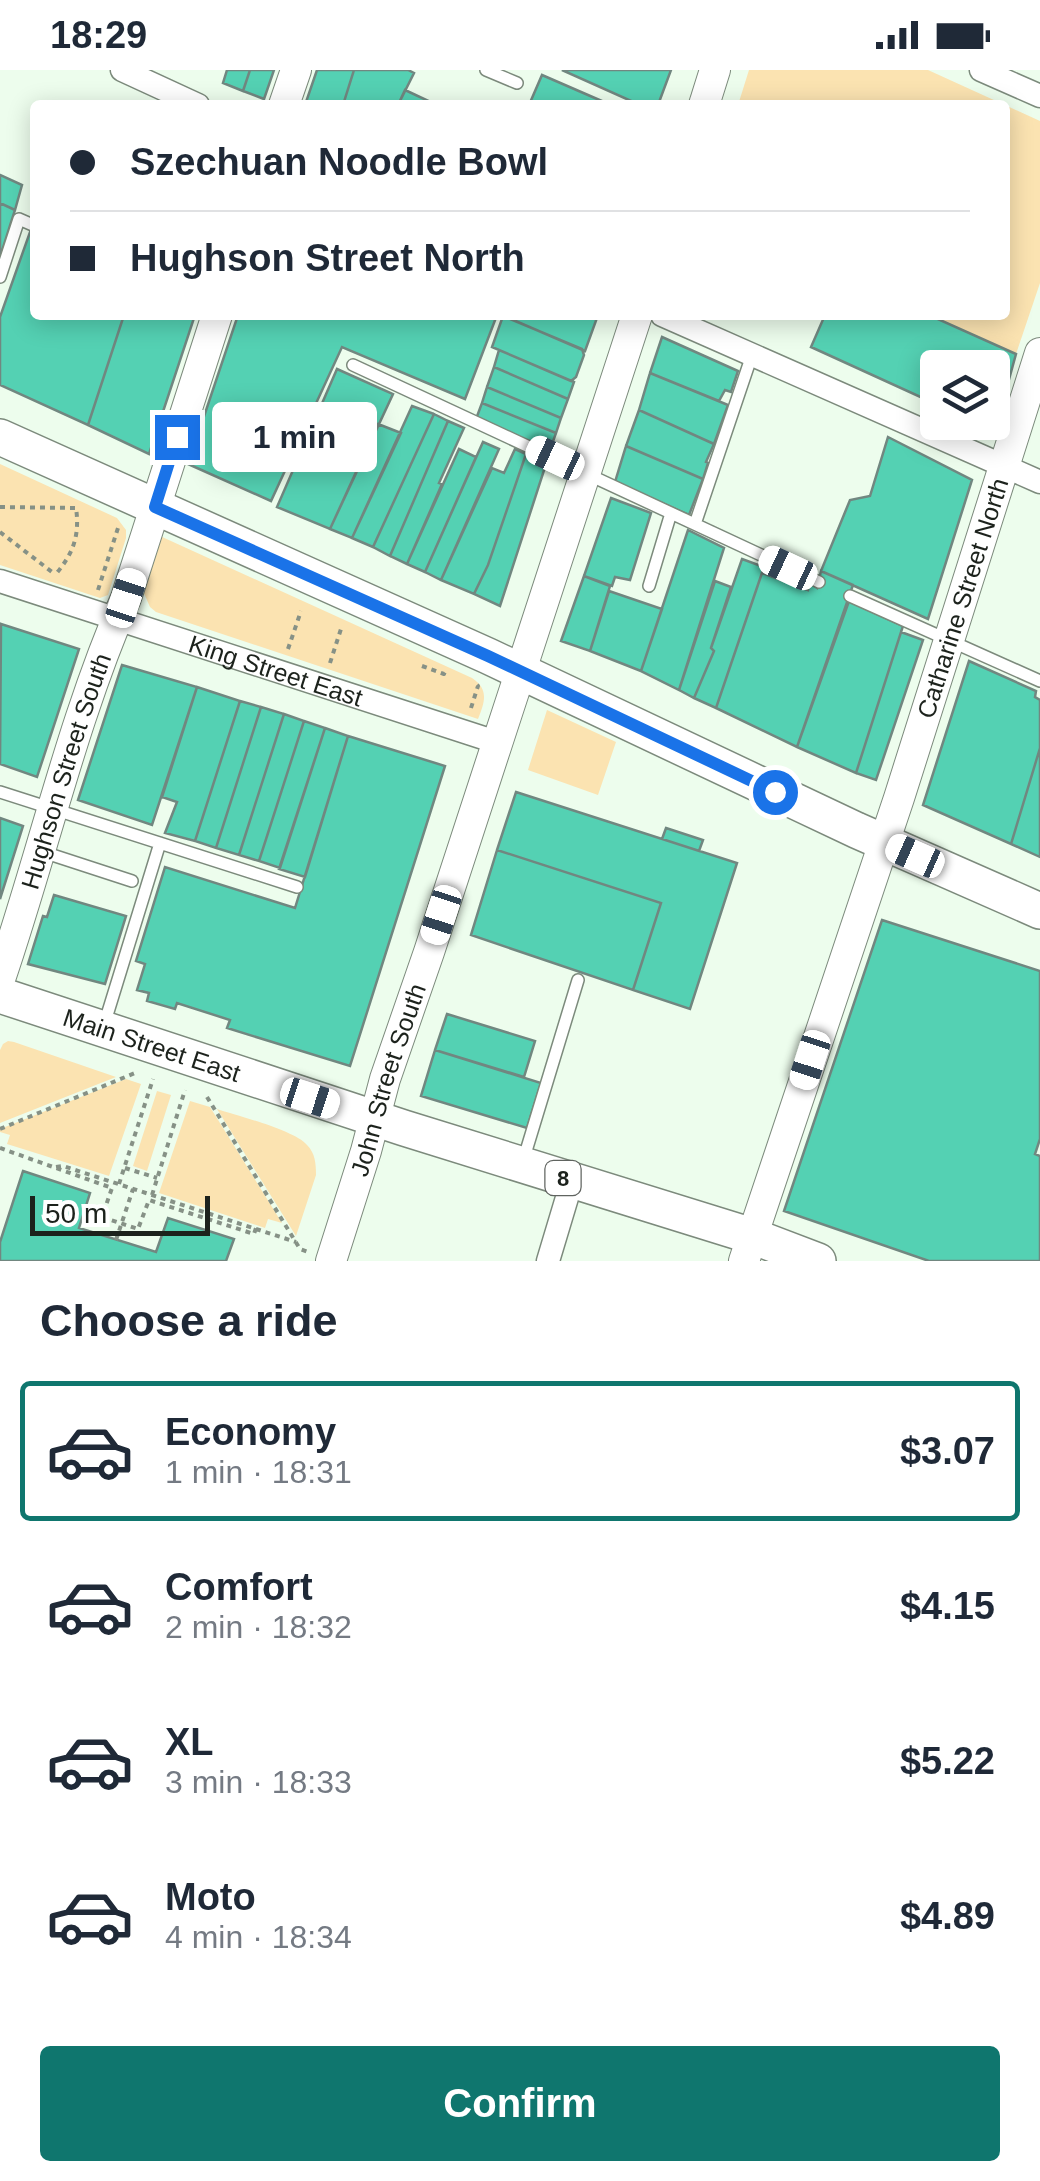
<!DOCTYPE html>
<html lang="en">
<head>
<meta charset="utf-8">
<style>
  body { margin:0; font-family:Arial,sans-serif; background:#f2f2f3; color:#1f2937; height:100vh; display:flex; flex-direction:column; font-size:38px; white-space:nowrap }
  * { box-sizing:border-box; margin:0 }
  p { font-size:32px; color:#747a83 }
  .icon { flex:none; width:55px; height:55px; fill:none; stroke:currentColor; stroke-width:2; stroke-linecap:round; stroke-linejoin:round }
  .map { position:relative; height:1191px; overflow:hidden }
  .drawer { display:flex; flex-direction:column; background:#fff; flex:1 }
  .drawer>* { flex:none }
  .banner { position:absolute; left:30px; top:30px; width:980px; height:220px; border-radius:10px; box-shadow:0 5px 25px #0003; display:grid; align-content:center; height:220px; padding:0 40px; background:#fff }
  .buttons { position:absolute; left:920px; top:280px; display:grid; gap:20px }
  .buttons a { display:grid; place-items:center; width:90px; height:90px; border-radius:10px; background:#fff; box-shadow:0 5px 25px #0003; font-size:50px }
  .scale { position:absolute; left:30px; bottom:25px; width:180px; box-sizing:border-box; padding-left:10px; border:5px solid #1c221c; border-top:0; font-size:28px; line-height:35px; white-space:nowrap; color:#1c221c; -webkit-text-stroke:8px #fff; paint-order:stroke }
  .end { position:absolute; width:45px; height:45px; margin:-22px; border:12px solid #1a73e8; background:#fff; box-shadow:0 0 0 5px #fff }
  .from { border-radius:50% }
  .bubble { position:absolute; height:70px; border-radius:10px; background:#fff; box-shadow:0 5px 25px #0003; font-size:32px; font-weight:700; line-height:70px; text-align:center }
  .car { position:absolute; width:30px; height:60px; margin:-30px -15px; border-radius:12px; box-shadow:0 0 8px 2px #0007; background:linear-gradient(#fff 24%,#345 0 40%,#fff 0 76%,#345 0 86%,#fff 0) }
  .banner b { display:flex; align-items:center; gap:35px; height:95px; font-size:38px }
  .banner b+b { border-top:2px solid #e0e1e3 }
  .banner i { width:25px; height:25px; background:#1f2937 }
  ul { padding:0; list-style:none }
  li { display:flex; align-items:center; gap:30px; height:140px; margin:0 20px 15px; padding:0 20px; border:5px solid transparent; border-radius:10px }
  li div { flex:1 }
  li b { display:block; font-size:38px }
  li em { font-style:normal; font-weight:700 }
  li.current { border-color:#0f766e }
  li>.icon { width:90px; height:90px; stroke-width:1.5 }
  h2 { padding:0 40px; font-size:45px; line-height:120px }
  .action { display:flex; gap:20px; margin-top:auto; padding:20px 40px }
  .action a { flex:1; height:115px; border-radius:10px; background:#0f766e; color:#fff; font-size:40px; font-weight:700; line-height:115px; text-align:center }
  .status { display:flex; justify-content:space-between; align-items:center; height:70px; padding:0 50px; background:#fff; direction:ltr }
  .status svg { height:28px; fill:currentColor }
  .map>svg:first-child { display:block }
</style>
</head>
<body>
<div class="status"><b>18:29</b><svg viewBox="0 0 49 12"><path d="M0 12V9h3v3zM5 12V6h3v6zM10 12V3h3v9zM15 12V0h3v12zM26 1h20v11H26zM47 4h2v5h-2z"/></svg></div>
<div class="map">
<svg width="1040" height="1191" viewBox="0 0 1040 1191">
  <rect width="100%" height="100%" fill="#edfded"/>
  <path fill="#fbe3b1" d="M749,0h179l112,51v162l-24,71 -89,-39h78v-210h-267z
    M0,394l117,54 9,12v8l-18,57 -8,3 -100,-33z
    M160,466l312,142c17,11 13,24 6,41l-322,-107 -6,-5 -7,-16z
    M547,640l69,32 -18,53 -70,-25z
    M8,971l6,1 102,35 -116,46v-73l3,-6z
    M126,1009l15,5 -32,92 -102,-32 3,-9 -10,-3v-3z
    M157,1021l14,4 -24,76 -14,-5z
    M190,1031l20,6 72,116 -14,-4 -3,9 -106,-35z
    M217,1039c21,7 77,21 90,36 8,8 9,18 9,30l-20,61z"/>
  <path fill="#54d1b3" stroke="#718780" stroke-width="2.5" d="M227,0h23l-7,21 -20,-8z
    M250,0h24l-10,29 -21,-8z
    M317,0h37l-11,35h-38z
    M354,0h54l6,3 -16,32h-55z
    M562,0h109l-13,35h-18z
    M542,5l69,30h-82z
    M405,20l28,13 -1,2h-34z
    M0,105l22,10 -7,25 -15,-7z
    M0,133l15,7 -15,47z
    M30,162l5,3v80h89l-36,110 -88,-40v-68z
    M124,245h71l-46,139 -61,-29z
    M238,245h259l-32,84 -123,-52 -71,154 -83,-37z
    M512,245h86l-13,36 -74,-32z
    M825,245h104l87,39 -19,69 -13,4 -9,-5h17v-54h-54v37l-127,-58z
    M503,246l79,33 2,6 -8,22 -5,4 -79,-34z
    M662,267l76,34 -7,21 -6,-2 -6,11 -69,-28z
    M499,280l75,32 -6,17 -74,-32z
    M494,297l74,32 -7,19 -74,-31z
    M337,299l56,25 -63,135 -53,-22z
    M650,303l78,32 -14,39 -75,-34z
    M487,317l74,31 -5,15 -74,-30z
    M482,333l74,30 -6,17 -74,-31z
    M412,336l22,8 -61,133 -21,-9z
    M639,340l75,34 -8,18 2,1 -5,16 -77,-33z
    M434,344l14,7 -58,135 -17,-9z
    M448,351l16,7 -25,55 3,1 -35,80 -17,-8z
    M378,354l23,9 -49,105 -22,-9z
    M888,367l84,43 -44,139 -107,-48 29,-71 20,-4z
    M483,372l16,7 -58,131 -16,-8z
    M626,376l77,33 -14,36 -74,-33z
    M459,379l17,8 -51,115 -18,-8z
    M515,379l11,5 -38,111 -14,29 -33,-14 51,-112 12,5z
    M526,384l21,7 -47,145 -26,-12 14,-29z
    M611,428l40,15 -21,67 -15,-3 -3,9 -28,-10z
    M688,460l36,18 -45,142 -38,-19z
    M742,489l22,8 -48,141 -22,-10 20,-47 -3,-3z
    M821,501l32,14 -56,162 -81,-39 46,-135 46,17 2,-7 7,5z
    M584,506l26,10 -20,65 -29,-10z
    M715,511l16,6 -20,61 3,3 -20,47 -15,-8z
    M609,521l53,18 -21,62 -51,-20z
    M849,531l54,25 -47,147 -59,-26z
    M1,554l78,25 -42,128 -37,-13z
    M901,562l22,8 -47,140 -20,-7z
    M969,591l67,30 -1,6 5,3v48l-29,96 -88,-39z
    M122,595l75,22 -45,138 -74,-25z
    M197,617l43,14 -45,140 -30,-8 12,-31 -15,-5z
    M240,631l21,6 -45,141 -21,-7z
    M261,637l23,7 -45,141 -23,-7z
    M284,644l20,7 -45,140 -20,-6z
    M304,651l21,7 -45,140 -21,-7z
    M325,658l23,8 -43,141 -26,-8z
    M348,666l97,30 -95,300 -123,-38 3,-8 -53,-17 -2,6 -28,-8 2,-8 -12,-3 8,-26 -9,-3 29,-94 130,41z
    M1040,678v109l-29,-13z
    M516,722l221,71 -47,146 -57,-19 28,-87 -164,-53z
    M0,748l23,8 -23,73z
    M666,758l37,12 -4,11 -37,-12z
    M497,780l164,53 -28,87 -162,-55z
    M54,825l72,21 -21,68 -77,-20 15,-48 4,1z
    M882,850l158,51v168l-5,15 5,2v105h-111l-145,-50z
    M447,944l88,27 -11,36 -89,-27z
    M435,980l106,33 -14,45 -106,-32z
    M23,1101l67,22 -11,35 77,24 12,-34 66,21 -8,22h-226v-19z"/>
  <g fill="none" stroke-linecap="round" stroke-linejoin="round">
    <g stroke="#7c8a7c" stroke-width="14">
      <path id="lane" d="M486,0l31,13
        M0,207l19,-58 16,7
        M353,295l466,217
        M695,454l57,-169
        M649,516l22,-73
        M850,526l190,85
        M0,722l297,95
        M43,782l89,29
        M104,955l56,-182
        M523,1091l55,-181"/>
    </g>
    <g stroke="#7c8a7c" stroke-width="25">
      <g id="street">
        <path d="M122,0l76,35"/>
        <path d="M981,0l59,26"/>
        <path d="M662,245l378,167"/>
        <path id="s1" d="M0,511l496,161"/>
        <path d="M548,1191l24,-80"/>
      </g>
    </g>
    <g stroke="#7c8a7c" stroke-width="32">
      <g id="secondary">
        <path d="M284,35l12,-35"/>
        <path d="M704,35l11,-35"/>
        <path id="s2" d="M0,909c43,-126 72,-258 126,-381l91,-283"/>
        <path id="s3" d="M331,1191l35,-110 19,-72 44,-127 208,-637"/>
        <path id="s4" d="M744,1191l155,-463 141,-445"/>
      </g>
    </g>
    <g stroke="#7c8a7c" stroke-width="38">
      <g id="primary">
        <path d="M0,367l488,219 368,174 184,81"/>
        <path id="s5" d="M0,925l404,133 348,108 66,25"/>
      </g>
    </g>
    <path stroke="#869186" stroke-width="4" stroke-dasharray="5 5" stroke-linecap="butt" d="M0,437l76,1c4,28 -3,46 -21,67
      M0,462l52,40
      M98,520l20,-62
      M288,579l13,-38
      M330,593l11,-34
      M422,596l22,8 2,-5
      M471,638l7,-22 -1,-1
      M207,1027l93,152 8,3
      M0,1059l135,-56
      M0,1078l112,40 -10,29 36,12 11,-29 105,34 2,-6
      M56,1097l7,-1 233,76
      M125,1098l32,10
      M119,1114l34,-105
      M152,1125l33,-105
      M116,1170l17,-51"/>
    <use href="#lane" stroke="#fff" stroke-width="11"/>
    <use href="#street" stroke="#fff" stroke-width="22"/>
    <use href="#secondary" stroke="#fff" stroke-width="30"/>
    <use href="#primary" stroke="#fff" stroke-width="35"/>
  </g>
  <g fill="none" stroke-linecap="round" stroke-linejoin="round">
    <path stroke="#1a73e8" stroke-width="12" d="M177,367l-22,70 333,149 287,136"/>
  </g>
  <g text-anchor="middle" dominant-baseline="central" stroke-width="10" stroke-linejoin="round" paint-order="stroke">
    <rect fill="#fff" stroke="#606460" stroke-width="2.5" x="545.5" y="1091" width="35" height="34" rx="8"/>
    <g font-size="22" font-weight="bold" fill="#1c221c">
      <text x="563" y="1108">8</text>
    </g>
    <g font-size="25" fill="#1c221c" stroke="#fff">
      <text stroke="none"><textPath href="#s4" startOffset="698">Catharine Street North</textPath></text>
      <text stroke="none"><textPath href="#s1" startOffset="290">King Street East</textPath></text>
      <text stroke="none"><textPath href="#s2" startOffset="218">Hughson Street South</textPath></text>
      <text stroke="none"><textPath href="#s5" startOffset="160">Main Street East</textPath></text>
      <text stroke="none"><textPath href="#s3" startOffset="190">John Street South</textPath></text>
    </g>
  </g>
</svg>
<div class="buttons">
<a><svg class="icon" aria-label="layers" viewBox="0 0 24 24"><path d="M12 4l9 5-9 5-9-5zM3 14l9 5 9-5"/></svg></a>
</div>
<div class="scale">50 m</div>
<i class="end from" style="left:775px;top:722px"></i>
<i class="end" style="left:177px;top:367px"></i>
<div class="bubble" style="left:212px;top:332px;width:165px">1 min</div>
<i class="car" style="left:555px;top:388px;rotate:295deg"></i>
<i class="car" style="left:788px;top:498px;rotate:295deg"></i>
<i class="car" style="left:126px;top:528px;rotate:18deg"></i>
<i class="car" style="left:915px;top:786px;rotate:294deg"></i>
<i class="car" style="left:441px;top:845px;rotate:198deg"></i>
<i class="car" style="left:810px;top:990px;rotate:198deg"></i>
<i class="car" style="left:310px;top:1028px;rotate:108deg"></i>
<div class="banner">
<b><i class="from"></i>Szechuan Noodle Bowl</b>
<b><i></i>Hughson Street North</b>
</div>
</div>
<section class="drawer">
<h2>Choose a ride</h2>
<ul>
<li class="current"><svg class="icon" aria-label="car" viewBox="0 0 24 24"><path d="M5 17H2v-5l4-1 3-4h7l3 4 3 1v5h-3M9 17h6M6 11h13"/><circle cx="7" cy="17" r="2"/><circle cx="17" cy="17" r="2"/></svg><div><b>Economy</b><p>1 min · 18:31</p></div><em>$3.07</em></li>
<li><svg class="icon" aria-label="car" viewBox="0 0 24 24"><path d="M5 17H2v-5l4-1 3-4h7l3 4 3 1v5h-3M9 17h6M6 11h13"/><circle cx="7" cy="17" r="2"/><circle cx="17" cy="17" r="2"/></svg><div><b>Comfort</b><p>2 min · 18:32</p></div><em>$4.15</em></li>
<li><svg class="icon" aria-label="car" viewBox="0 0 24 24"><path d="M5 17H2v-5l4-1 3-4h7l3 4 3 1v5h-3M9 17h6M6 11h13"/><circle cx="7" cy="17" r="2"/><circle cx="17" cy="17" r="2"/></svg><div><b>XL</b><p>3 min · 18:33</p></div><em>$5.22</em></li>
<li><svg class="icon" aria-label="car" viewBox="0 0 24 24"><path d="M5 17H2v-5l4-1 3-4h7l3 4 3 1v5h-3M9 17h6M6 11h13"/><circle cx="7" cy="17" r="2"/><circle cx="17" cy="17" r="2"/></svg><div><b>Moto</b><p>4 min · 18:34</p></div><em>$4.89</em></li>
</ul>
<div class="action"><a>Confirm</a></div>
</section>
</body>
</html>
